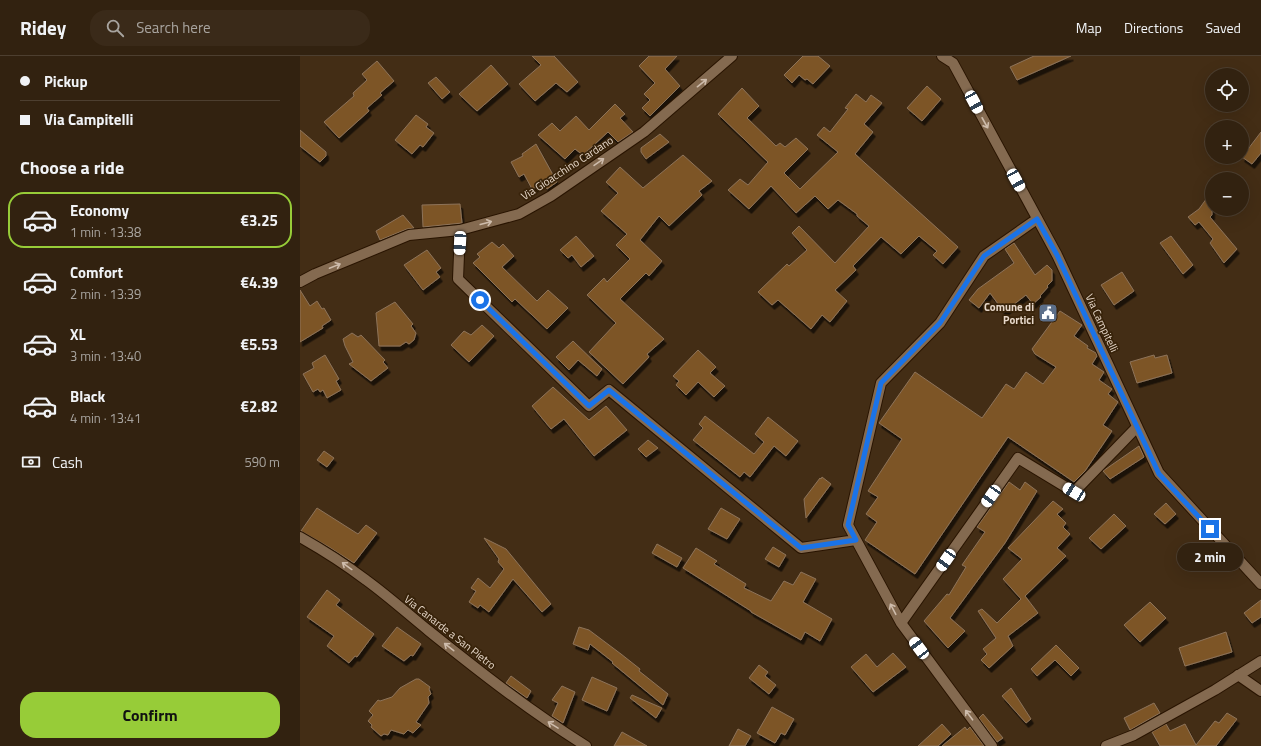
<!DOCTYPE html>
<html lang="en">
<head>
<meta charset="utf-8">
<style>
  body { margin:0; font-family:"Titillium Web",sans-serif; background:#3a2a19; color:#f1f3f6; height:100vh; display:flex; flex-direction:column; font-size:15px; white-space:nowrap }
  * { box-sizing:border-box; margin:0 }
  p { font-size:13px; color:#a8a49f }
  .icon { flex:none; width:22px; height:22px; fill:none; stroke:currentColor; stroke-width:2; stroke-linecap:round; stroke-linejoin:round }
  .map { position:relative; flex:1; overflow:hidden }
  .panel { display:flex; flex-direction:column; background:#322210; width:300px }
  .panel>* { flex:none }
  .hud { display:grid; align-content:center; height:88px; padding:0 20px; background:#322210 }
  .tools { position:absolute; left:905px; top:12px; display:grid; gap:8px }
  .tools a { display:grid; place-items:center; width:44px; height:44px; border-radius:50%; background:#322210; box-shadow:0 4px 16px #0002,0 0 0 1px #4d3f30; font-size:20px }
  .end { position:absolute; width:18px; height:18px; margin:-9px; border:5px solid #1a73e8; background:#fff; box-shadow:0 0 0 2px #fff }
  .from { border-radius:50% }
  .bubble { position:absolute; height:28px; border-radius:14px; background:#322210; box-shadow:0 4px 16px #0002,0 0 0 1px #4d3f30; font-size:13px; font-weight:700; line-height:28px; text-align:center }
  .car { position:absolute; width:12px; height:24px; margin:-12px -6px; border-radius:5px; box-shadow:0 0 3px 1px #0007; background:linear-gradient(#fff 24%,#345 0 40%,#fff 0 76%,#345 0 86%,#fff 0) }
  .hud b { display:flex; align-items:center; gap:14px; height:38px; font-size:15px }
  .hud b+b { border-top:1px solid #4d3f30 }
  .hud i { width:10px; height:10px; background:#f1f3f6 }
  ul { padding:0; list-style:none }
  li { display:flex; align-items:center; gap:12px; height:56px; margin:0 8px 6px; padding:0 12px; border:2px solid transparent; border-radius:16px }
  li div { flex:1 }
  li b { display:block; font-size:15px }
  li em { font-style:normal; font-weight:700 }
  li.current { border-color:#97cc38 }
  li>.icon { width:36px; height:36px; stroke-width:1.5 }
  h2 { padding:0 20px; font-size:18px; line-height:48px }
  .pay { display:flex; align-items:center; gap:10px; height:44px; padding:0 20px; font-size:15px }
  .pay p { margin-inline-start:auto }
  .primary-button { display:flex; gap:8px; margin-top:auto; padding:8px 20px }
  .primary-button a { flex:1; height:46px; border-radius:16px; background:#97cc38; color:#111; font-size:16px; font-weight:700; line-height:46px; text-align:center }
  header { display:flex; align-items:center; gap:24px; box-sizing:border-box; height:56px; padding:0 20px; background:#322210; border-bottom:1px solid #4d3f30 }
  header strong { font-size:19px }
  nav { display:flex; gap:22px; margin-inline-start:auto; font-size:14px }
  .search { width:280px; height:36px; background:#3a2a19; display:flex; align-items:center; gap:10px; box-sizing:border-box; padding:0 14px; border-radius:16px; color:#a8a49f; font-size:15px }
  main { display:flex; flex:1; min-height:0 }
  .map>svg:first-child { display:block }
</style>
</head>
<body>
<header>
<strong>Ridey</strong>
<div class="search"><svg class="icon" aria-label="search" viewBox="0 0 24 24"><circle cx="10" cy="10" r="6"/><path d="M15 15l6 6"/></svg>Search here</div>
<nav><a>Map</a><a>Directions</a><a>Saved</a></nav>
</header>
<main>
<section class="panel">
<div class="hud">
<b><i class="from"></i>Pickup</b>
<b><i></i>Via Campitelli</b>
</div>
<h2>Choose a ride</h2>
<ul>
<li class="current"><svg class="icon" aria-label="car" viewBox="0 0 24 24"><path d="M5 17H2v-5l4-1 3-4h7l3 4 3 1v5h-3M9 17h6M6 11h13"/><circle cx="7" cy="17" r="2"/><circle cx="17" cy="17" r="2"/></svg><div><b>Economy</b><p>1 min · 13:38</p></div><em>€3.25</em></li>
<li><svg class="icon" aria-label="car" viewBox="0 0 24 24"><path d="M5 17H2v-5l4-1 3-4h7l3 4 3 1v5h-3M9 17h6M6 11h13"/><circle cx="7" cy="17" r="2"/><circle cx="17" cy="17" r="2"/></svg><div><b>Comfort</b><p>2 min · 13:39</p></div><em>€4.39</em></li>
<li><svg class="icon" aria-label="car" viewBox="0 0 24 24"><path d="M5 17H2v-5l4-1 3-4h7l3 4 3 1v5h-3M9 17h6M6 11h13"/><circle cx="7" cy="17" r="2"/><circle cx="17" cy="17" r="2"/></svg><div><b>XL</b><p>3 min · 13:40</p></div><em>€5.53</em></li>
<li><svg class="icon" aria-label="car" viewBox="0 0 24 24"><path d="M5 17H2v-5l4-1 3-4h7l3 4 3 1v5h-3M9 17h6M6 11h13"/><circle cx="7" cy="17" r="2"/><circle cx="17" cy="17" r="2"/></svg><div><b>Black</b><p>4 min · 13:41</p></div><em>€2.82</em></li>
</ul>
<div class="pay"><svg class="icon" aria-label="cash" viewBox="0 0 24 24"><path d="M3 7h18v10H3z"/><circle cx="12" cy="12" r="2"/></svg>Cash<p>590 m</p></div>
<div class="primary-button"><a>Confirm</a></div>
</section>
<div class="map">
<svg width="961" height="690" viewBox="0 0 961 690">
  <defs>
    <filter id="shadow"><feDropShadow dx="2.5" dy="4.5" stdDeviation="0" flood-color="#0009"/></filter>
  </defs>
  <rect width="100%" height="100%" fill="#432d15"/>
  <path fill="#7d5528" stroke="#8d7359" filter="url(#shadow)" d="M232,0h22l24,26 -11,10 -11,-9 -21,18 -16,-17 22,-19z
    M349,0h28l-12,13 15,17 -30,30 -8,-8 8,-8 -6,-6 11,-11 -16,-17z
    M503,0h15l12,10 -17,18 -6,-5 -2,1 -6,-5 -7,8 -8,-8z
    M734,0h37l-54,24 -7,-13z
    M77,5l17,20 -14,12 2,2 -15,13 2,3 -30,27 -15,-16 30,-26 -1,-3 14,-13 -5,-6z
    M191,9l17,19 -31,27 -18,-17z
    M136,21l14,15 -8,7 -14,-16z
    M627,30l14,13 -19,22 -15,-13z
    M442,32l17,18 -12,12 29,28 4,-3 5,4 11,-9 12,11 -24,24 16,16 38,-37 -21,-17 7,-8 6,5 18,-23 -3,-1 11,-14 10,8 5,-7 11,8 -18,21 9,8 -18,22 103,93 -15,17 -10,-9 4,-4 -18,-15 -18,18 -20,-17 -28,29 3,4 -21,20 12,11 -17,21 -8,-7 -11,14 -33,-29 -6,5 -14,-13 29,-28 2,2 18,-16 -15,-17 7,-7 36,37 34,-37 -12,-10v-2l-19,-14 -10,9 -13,-13 -19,17 -25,-27 -22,23 -21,-19 12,-11 8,6 20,-23 -50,-48z
    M315,48l10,10 -5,4 13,14 -15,10 -10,-10 -25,23 -8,-6 -10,10 -27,-24 14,-12 8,8 16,-15 13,14z
    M116,59l12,9 -2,3 8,6 -11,14 -3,-2 -8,9 -17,-14z
    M0,74l26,22v4l-6,6 -20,-16z
    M961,76v21l-9,11 -10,-7z
    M360,78l9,8 -23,17 -5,-7v-4z
    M236,88l21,38 -10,7 -3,-6 -12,6 -8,-15 -5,3 -8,-15 12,-6 -1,-2z
    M383,99l29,26 -13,10 3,4 -33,31 -10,-10 -19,24 22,21 -13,15 -3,-3 -26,26 44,40 -17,15 2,3 -26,27 -34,-32 27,-29 -29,-28 17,-17 3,4 23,-23 -14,-14 11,-11 -26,-23 17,-18 -12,-11 14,-15 23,21z
    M912,135v24l-2,2 27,32 -13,14 -14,-20 3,-4 -14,-17 -4,3 -7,-8 11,-8z
    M160,148l2,19 -39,4 -1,-22z
    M103,159l11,13 -7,1 -27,11 -4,-9z
    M276,180l18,20 -13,11 -9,-12 -4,3 -8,-8z
    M871,180l22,29 -10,9 -23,-31z
    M192,186l7,6 4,-4 11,12 -12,11 35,34 11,-11 20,18 -21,21 -32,-30 -3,3 -39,-39 7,-6 -3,-3z
    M714,187l21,32 12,-10 5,5v11l-5,5 1,1 -8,9 1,1 -8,7 -7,-9 -22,17 -14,-19 -11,15 -10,-8 9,-11 36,-26 -9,-14z
    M127,194l14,18 -5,4 4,5 -17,13 -19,-25z
    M822,216l12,19 -20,14 -13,-20z
    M0,234l10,16 7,-5 5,8 2,-1 7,12 -9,6 1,2 -23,14z
    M95,246l18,22 -2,2 5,7 -2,7 -5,4 -3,-2 -6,4h-21l-3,-33z
    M760,255l22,14 -8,11 14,10 -1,2 9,5 1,3 -5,8 12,8 -5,8 13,9 -4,5 10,8 -15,23 9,6 -27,40 -11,11 -66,-45 -93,137 -50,-34 12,-18 -11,-8 12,-17 -10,-6 34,-52 -23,-16 36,-51 67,46 24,-34 8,5 12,-17 17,12 13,-17 -21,-13 -3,-5z
    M182,269l12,11 -25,26 -18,-17 13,-14 7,4z
    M52,277l6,4 3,-2 24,25 -2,2 5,6 -17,13 -22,-17 4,-2 -8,-16 -2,-7z
    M273,285l29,28 -5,7 -19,-16 -9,10 -13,-13z
    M398,294l18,17 -6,6 15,13 -11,11 -16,-15 -12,13 -10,-10 3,-4 -6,-5z
    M25,299l14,24 -3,2 5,9 -14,8 -4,-8 -3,2 -2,-3 -5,3 -10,-18 11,-6 -2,-5z
    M854,299l1,3 12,-3 5,18 -35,10 -7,-21z
    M253,331l36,33 17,-14 21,24 -33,26 -30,-37 -13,10 -19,-23z
    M405,360l49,38 10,-12 -9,-8 13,-17 30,24 -12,15 -12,-10 -24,31 -6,-5 -4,5 -47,-37 10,-12 -4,-4z
    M348,384l10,8 -12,9 -8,-8z
    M839,390l5,11 -34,22 -7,-8z
    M24,395l10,7 -7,9 -10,-7z
    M522,421l9,7 -25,34 -2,-19 16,-21 1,1z
    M709,426l11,8 5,-8 12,9 -32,52 -55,75 15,13 -17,17 -24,-27 23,-27 2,1 17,-28 -4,-2 23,-33 -8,-5z
    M753,445l10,8 -6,5 9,9 -3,4 7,7 -13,14 9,8 -41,40 13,17 -30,23 5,10 -24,22 -8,-8 6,-6 -4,-5 13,-11 -18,-27 4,-2 15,14 24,-24 -18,-20 19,-20 -14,-11z
    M866,447l10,11 -11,10 -11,-10z
    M17,452l41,26 8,-9 11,8 -23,30 -25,-16 -28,-16z
    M421,452l19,11 -13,20 -19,-10z
    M814,458l12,12 -25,23 -12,-11z
    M184,482l22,11 45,55 -9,8 -29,-33 -24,33 -9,-7 -2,3 -9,-6 7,-11 -5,-3 7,-10 12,10 14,-19 -6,-7 1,-3z
    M357,488l25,14 -5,9 -25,-14z
    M473,491l13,8 -7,12 -14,-8z
    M396,492l21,13 -3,3 32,20 -2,4 27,13 13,-20 9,4 8,-13 15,7 -13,23 29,17 -12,22 -15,-9 -4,8 -50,-28v-1l-68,-43z
    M27,534l13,10 -4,5 38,29 -17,23 -2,-1 -6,7 -22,-17 7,-10 -27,-19z
    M961,544v17l-9,6 -8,-10z
    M850,546l16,16 -26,24 -16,-17z
    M97,571l24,17 -8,12 -2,-1 -7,6 -22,-15z
    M279,571l10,3 32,24 19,15 -1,2 29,23 -5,11 -51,-42 1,-1 -23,-18 -2,6 -15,-6z
    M926,576l6,20 -47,14 -6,-18z
    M756,589l23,23 -8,8 -16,-16 -18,16 -6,-7z
    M593,597l13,14 -33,25 -22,-25 15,-13 11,13z
    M459,609l9,7 -3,4 11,9 -7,9 -20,-16z
    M211,620l20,15 -4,7 -21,-15z
    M292,621l25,11 -10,23 -25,-11z
    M116,623h3l11,8 -1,2 2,5 -3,3 1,6 -13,19 5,3 -8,8 -5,-3 -4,4 -13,-4 -3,5 -4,-1 -3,2 -10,-9 1,-2 -4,-4 5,-6 -4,-4 9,-11 2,1 12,-4 8,-9z
    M262,630l13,6 -12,31 -11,-7 6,-13 -6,-3z
    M711,632l20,31 -5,4 -24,-27z
    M332,639l30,13 -6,10 -26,-20z
    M854,647l6,10 -30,17 -6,-12z
    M472,651l22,12 -9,16 -4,-2 -6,10 -18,-10z
    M927,657l10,6 -21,27h-56l-8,-14 14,-8 4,7 15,-7 11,21 19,-24 4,2z
    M683,658l20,24 -6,4 -18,-24z
    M642,668l9,10 -13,12h-20z
    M665,671l2,3 3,-3 14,19h-42z
    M438,673l13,7 -6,10h-16z
    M322,676l25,14h-33z"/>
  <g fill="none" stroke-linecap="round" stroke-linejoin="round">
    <g stroke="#291400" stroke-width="12">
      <path id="street" d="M160,174l-2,49 131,127 20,-16 192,158 55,-8
        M601,567l117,-165 56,34 63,-65
        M938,619l23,16
        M692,690l-91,-123 -53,-98 33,-142 59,-60 44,-67 53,-37"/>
    </g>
    <g stroke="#291400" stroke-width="12">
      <path id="secondary" d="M642,0l11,7 104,192 102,218 102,111
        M0,226l15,-8 94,-39 51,-5 59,-16 32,-18 93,-64 88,-76
        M0,481c23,13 45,27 66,43 22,16 42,34 63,51 51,41 102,81 157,115
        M806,690l28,-11 81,-45 46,-29"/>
    </g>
    <use href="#street" stroke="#846a50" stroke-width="10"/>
    <use href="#secondary" stroke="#846a50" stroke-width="10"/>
  </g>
  <defs><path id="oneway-shaft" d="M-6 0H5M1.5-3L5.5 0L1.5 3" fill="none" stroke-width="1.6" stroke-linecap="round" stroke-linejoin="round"/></defs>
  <g stroke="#cebcac">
    <use href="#oneway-shaft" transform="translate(402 27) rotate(-39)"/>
    <use href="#oneway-shaft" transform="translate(685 67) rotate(61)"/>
    <use href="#oneway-shaft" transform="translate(299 106) rotate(-35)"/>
    <use href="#oneway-shaft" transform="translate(186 167) rotate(-15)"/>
    <use href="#oneway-shaft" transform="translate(35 210) rotate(-22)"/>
    <use href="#oneway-shaft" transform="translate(47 510) rotate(-144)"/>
    <use href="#oneway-shaft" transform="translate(593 553) rotate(-118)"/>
    <use href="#oneway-shaft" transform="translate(149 591) rotate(-142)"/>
    <use href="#oneway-shaft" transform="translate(669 659) rotate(-127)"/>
    <use href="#oneway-shaft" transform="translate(253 669) rotate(-148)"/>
  </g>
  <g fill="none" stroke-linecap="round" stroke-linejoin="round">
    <path stroke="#1a73e8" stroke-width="5" d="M180,244l109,106 20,-16 192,158 55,-8 -8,-15 33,-142 59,-60 44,-67 53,-37 20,36 102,219 51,55"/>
  </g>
  <defs>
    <g id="civic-square" transform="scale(1)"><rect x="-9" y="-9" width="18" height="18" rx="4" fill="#5c6f8a" stroke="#38230a"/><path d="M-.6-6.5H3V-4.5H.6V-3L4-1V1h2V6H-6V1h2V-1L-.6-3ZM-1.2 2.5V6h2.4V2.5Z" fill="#fff"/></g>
  </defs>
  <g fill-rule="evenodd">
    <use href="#civic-square" x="748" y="257"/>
  </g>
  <g text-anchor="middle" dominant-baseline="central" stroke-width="3.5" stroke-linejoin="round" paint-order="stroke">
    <g font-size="11" fill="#e7d8ca" stroke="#38230a">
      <text transform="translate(267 112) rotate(-33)">Via Gioacchino Cardano</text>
      <text transform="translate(802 267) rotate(65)">Via Campitelli</text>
      <text transform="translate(150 576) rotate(38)">Via Canarde a San Pietro</text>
    </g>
    <g font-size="11" font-weight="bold" fill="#e7d8ca" stroke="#38230a" text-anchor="end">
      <text x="734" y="251">Comune di<tspan x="734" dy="13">Portici</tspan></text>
    </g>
  </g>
</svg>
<div class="tools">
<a><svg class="icon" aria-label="locate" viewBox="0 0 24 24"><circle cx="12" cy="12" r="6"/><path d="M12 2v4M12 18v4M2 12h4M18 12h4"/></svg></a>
<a>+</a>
<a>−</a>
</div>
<i class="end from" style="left:180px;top:244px"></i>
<i class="end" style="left:910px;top:473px"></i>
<div class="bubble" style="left:877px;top:487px;width:66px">2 min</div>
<i class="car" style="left:674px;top:46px;rotate:152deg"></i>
<i class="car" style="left:716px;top:124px;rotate:151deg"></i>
<i class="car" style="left:160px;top:187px;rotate:183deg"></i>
<i class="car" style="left:774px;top:436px;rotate:301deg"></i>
<i class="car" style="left:691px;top:440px;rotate:215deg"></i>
<i class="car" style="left:646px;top:504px;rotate:215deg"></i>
<i class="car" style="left:619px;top:592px;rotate:323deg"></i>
</div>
</main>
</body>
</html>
